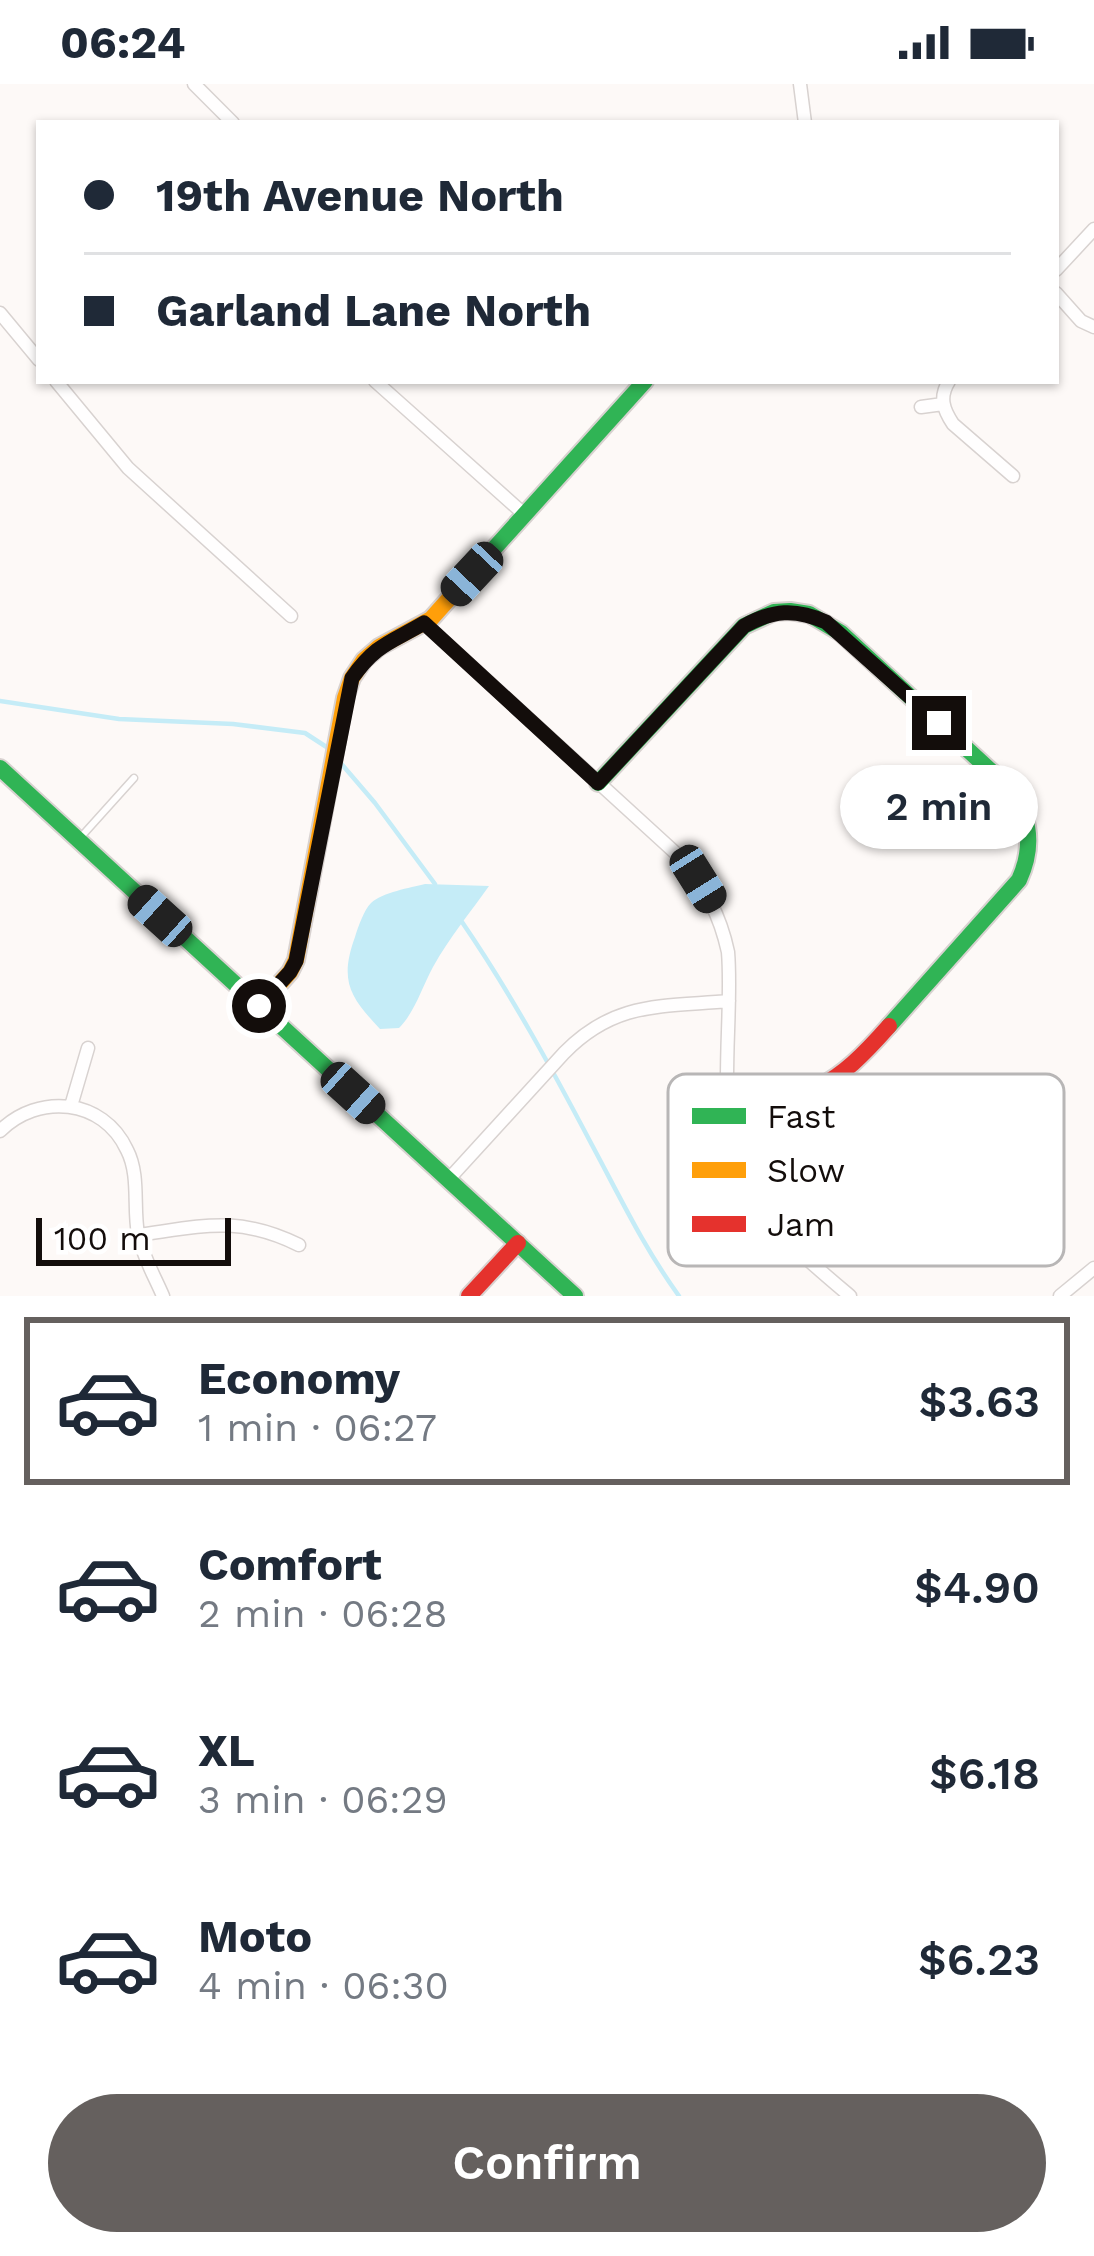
<!DOCTYPE html>
<html lang="en">
<head>
<meta charset="utf-8">
<style>
  body { margin:0; font-family:"Work Sans",sans-serif; background:#f6f6f7; color:#1f2937; height:100vh; display:flex; flex-direction:column; font-size:45px; white-space:nowrap }
  * { box-sizing:border-box; margin:0 }
  p { font-size:39px; color:#747a83 }
  .icon { flex:none; width:66px; height:66px; fill:none; stroke:currentColor; stroke-width:2; stroke-linecap:round; stroke-linejoin:round }
  .map { position:relative; height:1212px; overflow:hidden }
  .drawer { display:flex; flex-direction:column; background:#fff; flex:1 }
  .drawer>* { flex:none }
  .banner { position:absolute; left:36px; top:36px; width:1023px; height:264px; border-radius:0px; box-shadow:0 3px 9px #0004; display:grid; align-content:center; height:264px; padding:0 48px; background:#fff }
  .scale { position:absolute; left:36px; bottom:30px; width:195px; box-sizing:border-box; padding-left:12px; border:6px solid #130d0b; border-top:0; font-size:33px; line-height:42px; white-space:nowrap; color:#130d0b; -webkit-text-stroke:9px #fff; paint-order:stroke }
  .end { position:absolute; width:54px; height:54px; margin:-27px; border:15px solid #130d0b; background:#fff; box-shadow:0 0 0 6px #fff }
  .from { border-radius:50% }
  .bubble { position:absolute; height:84px; border-radius:42px; background:#fff; box-shadow:0 3px 9px #0004; font-size:39px; font-weight:600; line-height:84px; text-align:center }
  .car { position:absolute; width:36px; height:72px; margin:-36px -18px; border-radius:15px; box-shadow:0 0 9px 3px #0007; background:linear-gradient(#222 24%,#8ab4d8 0 40%,#222 0 76%,#8ab4d8 0 86%,#222 0) }
  .banner b { display:flex; align-items:center; gap:42px; height:114px; font-size:45px }
  .banner b+b { border-top:3px solid #e0e1e3 }
  .banner i { width:30px; height:30px; background:#1f2937 }
  ul { padding:21px 0 0; list-style:none }
  li { display:flex; align-items:center; gap:36px; height:168px; margin:0 24px 18px; padding:0 24px; border:6px solid transparent; border-radius:0px }
  li div { flex:1 }
  li b { display:block; font-size:45px }
  li em { font-style:normal; font-weight:600 }
  li.current { border-color:#65605e }
  li>.icon { width:108px; height:108px; stroke-width:1.5 }
  .primary-button { display:flex; gap:24px; margin-top:auto; padding:24px 48px }
  .primary-button a { flex:1; height:138px; border-radius:72px; background:#65605e; color:#fff; font-size:48px; font-weight:600; line-height:138px; text-align:center }
  .status { display:flex; justify-content:space-between; align-items:center; height:84px; padding:0 60px; background:#fff; direction:ltr }
  .status svg { height:33px; fill:currentColor }
  .map>svg:first-child { display:block }
</style>
</head>
<body>
<div class="status"><b>06:24</b><svg viewBox="0 0 49 12"><path d="M0 12V9h3v3zM5 12V6h3v6zM10 12V3h3v9zM15 12V0h3v12zM26 1h20v11H26zM47 4h2v5h-2z"/></svg></div>
<div class="map">
<svg width="1094" height="1212" viewBox="0 0 1094 1212">
  <rect width="100%" height="100%" fill="#fdf9f7"/>
  <path fill="#c5ecf7" d="M425,800l64,2c-19,27 -40,52 -56,81 -11,20 -18,45 -34,61l-19,1c-30,-32 -41,-48 -25,-92 3,-10 9,-27 16,-34 12,-11 39,-15 54,-19z"/>
  <g fill="none" stroke-linecap="round" stroke-linejoin="round">
    <path stroke="#c5ecf7" stroke-width="4.5" d="M0,617l119,18 114,5 72,9 23,15
      M339,677l36,42 60,81
      M462,838c48,70 90,147 130,223 29,54 51,101 87,151"/>
    <g stroke="#d8d2d0" stroke-width="9">
      <path id="lane" d="M80,754l54,-60"/>
    </g>
    <g stroke="#d8d2d0" stroke-width="15">
      <path id="street" d="M194,0l39,39
        M800,0l5,39
        M1056,186l38,-41
        M1056,209l25,28 13,6
        M0,229l39,47
        M56,297l72,87 163,148
        M375,297l150,134
        M949,297c-10,16 -6,28 4,43l60,52
        M921,323l22,-3
        M424,539l257,235c24,29 39,57 47,94 6,70 -15,178 18,238 20,36 72,79 104,106
        M71,1022l17,-58
        M0,1047c38,-38 103,-33 127,19 13,25 6,57 11,84 5,23 16,41 25,62
        M448,1096l116,-127c51,-52 97,-46 165,-52
        M138,1151c65,-9 100,-20 161,10
        M1060,1212l34,-28"/>
    </g>
    <g stroke="#d8d2d0" stroke-width="20">
      <path id="fast" d="M472,489l173,-192
        M0,684l575,528
        M598,699l146,-157 30,-14 16,-1 19,3 32,19 164,151c25,29 30,61 14,96l-130,146"/>
    </g>
    <g stroke="#d8d2d0" stroke-width="20">
      <path id="slow" d="M259,923l31,-35 6,-12 49,-262 7,-20 12,-18 15,-13 52,-28 41,-46"/>
    </g>
    <g stroke="#d8d2d0" stroke-width="20">
      <path id="jam" d="M728,1018c82,0 108,-16 161,-76
        M469,1212l49,-53"/>
    </g>
    <use href="#lane" stroke="#fffefe" stroke-width="6"/>
    <use href="#street" stroke="#fffefe" stroke-width="12"/>
    <use href="#fast" stroke="#30b455" stroke-width="16"/>
    <use href="#slow" stroke="#ff9f0a" stroke-width="16"/>
    <use href="#jam" stroke="#e5322d" stroke-width="16"/>
  </g>
  <g fill="none" stroke-linecap="round" stroke-linejoin="round">
    <path stroke="#130d0b" stroke-width="15" d="M259,922l31,-34 6,-11 56,-283c24,-34 38,-35 72,-55l174,160 146,-157c29,-16 51,-18 82,-4l113,101"/>
  </g>
  <rect x="668" y="990" width="396" height="192" rx="18" fill="#fff" stroke="#b8b6b6" stroke-width="3"/>
  <rect x="692" y="1024" width="54" height="16" fill="#30b455"/>
  <rect x="692" y="1078" width="54" height="16" fill="#ff9f0a"/>
  <rect x="692" y="1132" width="54" height="16" fill="#e5322d"/>
  <g font-size="33" fill="#130d0b">
    <text x="767" y="1044">Fast</text>
    <text x="767" y="1098">Slow</text>
    <text x="767" y="1152">Jam</text>
  </g>
</svg>
<div class="scale">100 m</div>
<i class="end from" style="left:259px;top:922px"></i>
<i class="end" style="left:939px;top:639px"></i>
<div class="bubble" style="left:840px;top:681px;width:198px">2 min</div>
<i class="car" style="left:472px;top:490px;rotate:223deg"></i>
<i class="car" style="left:698px;top:795px;rotate:148deg"></i>
<i class="car" style="left:160px;top:832px;rotate:312deg"></i>
<i class="car" style="left:353px;top:1009px;rotate:132deg"></i>
<div class="banner">
<b><i class="from"></i>19th Avenue North</b>
<b><i></i>Garland Lane North</b>
</div>
</div>
<section class="drawer">
<ul>
<li class="current"><svg class="icon" aria-label="car" viewBox="0 0 24 24"><path d="M5 17H2v-5l4-1 3-4h7l3 4 3 1v5h-3M9 17h6M6 11h13"/><circle cx="7" cy="17" r="2"/><circle cx="17" cy="17" r="2"/></svg><div><b>Economy</b><p>1 min · 06:27</p></div><em>$3.63</em></li>
<li><svg class="icon" aria-label="car" viewBox="0 0 24 24"><path d="M5 17H2v-5l4-1 3-4h7l3 4 3 1v5h-3M9 17h6M6 11h13"/><circle cx="7" cy="17" r="2"/><circle cx="17" cy="17" r="2"/></svg><div><b>Comfort</b><p>2 min · 06:28</p></div><em>$4.90</em></li>
<li><svg class="icon" aria-label="car" viewBox="0 0 24 24"><path d="M5 17H2v-5l4-1 3-4h7l3 4 3 1v5h-3M9 17h6M6 11h13"/><circle cx="7" cy="17" r="2"/><circle cx="17" cy="17" r="2"/></svg><div><b>XL</b><p>3 min · 06:29</p></div><em>$6.18</em></li>
<li><svg class="icon" aria-label="car" viewBox="0 0 24 24"><path d="M5 17H2v-5l4-1 3-4h7l3 4 3 1v5h-3M9 17h6M6 11h13"/><circle cx="7" cy="17" r="2"/><circle cx="17" cy="17" r="2"/></svg><div><b>Moto</b><p>4 min · 06:30</p></div><em>$6.23</em></li>
</ul>
<div class="primary-button"><a>Confirm</a></div>
</section>
</body>
</html>
